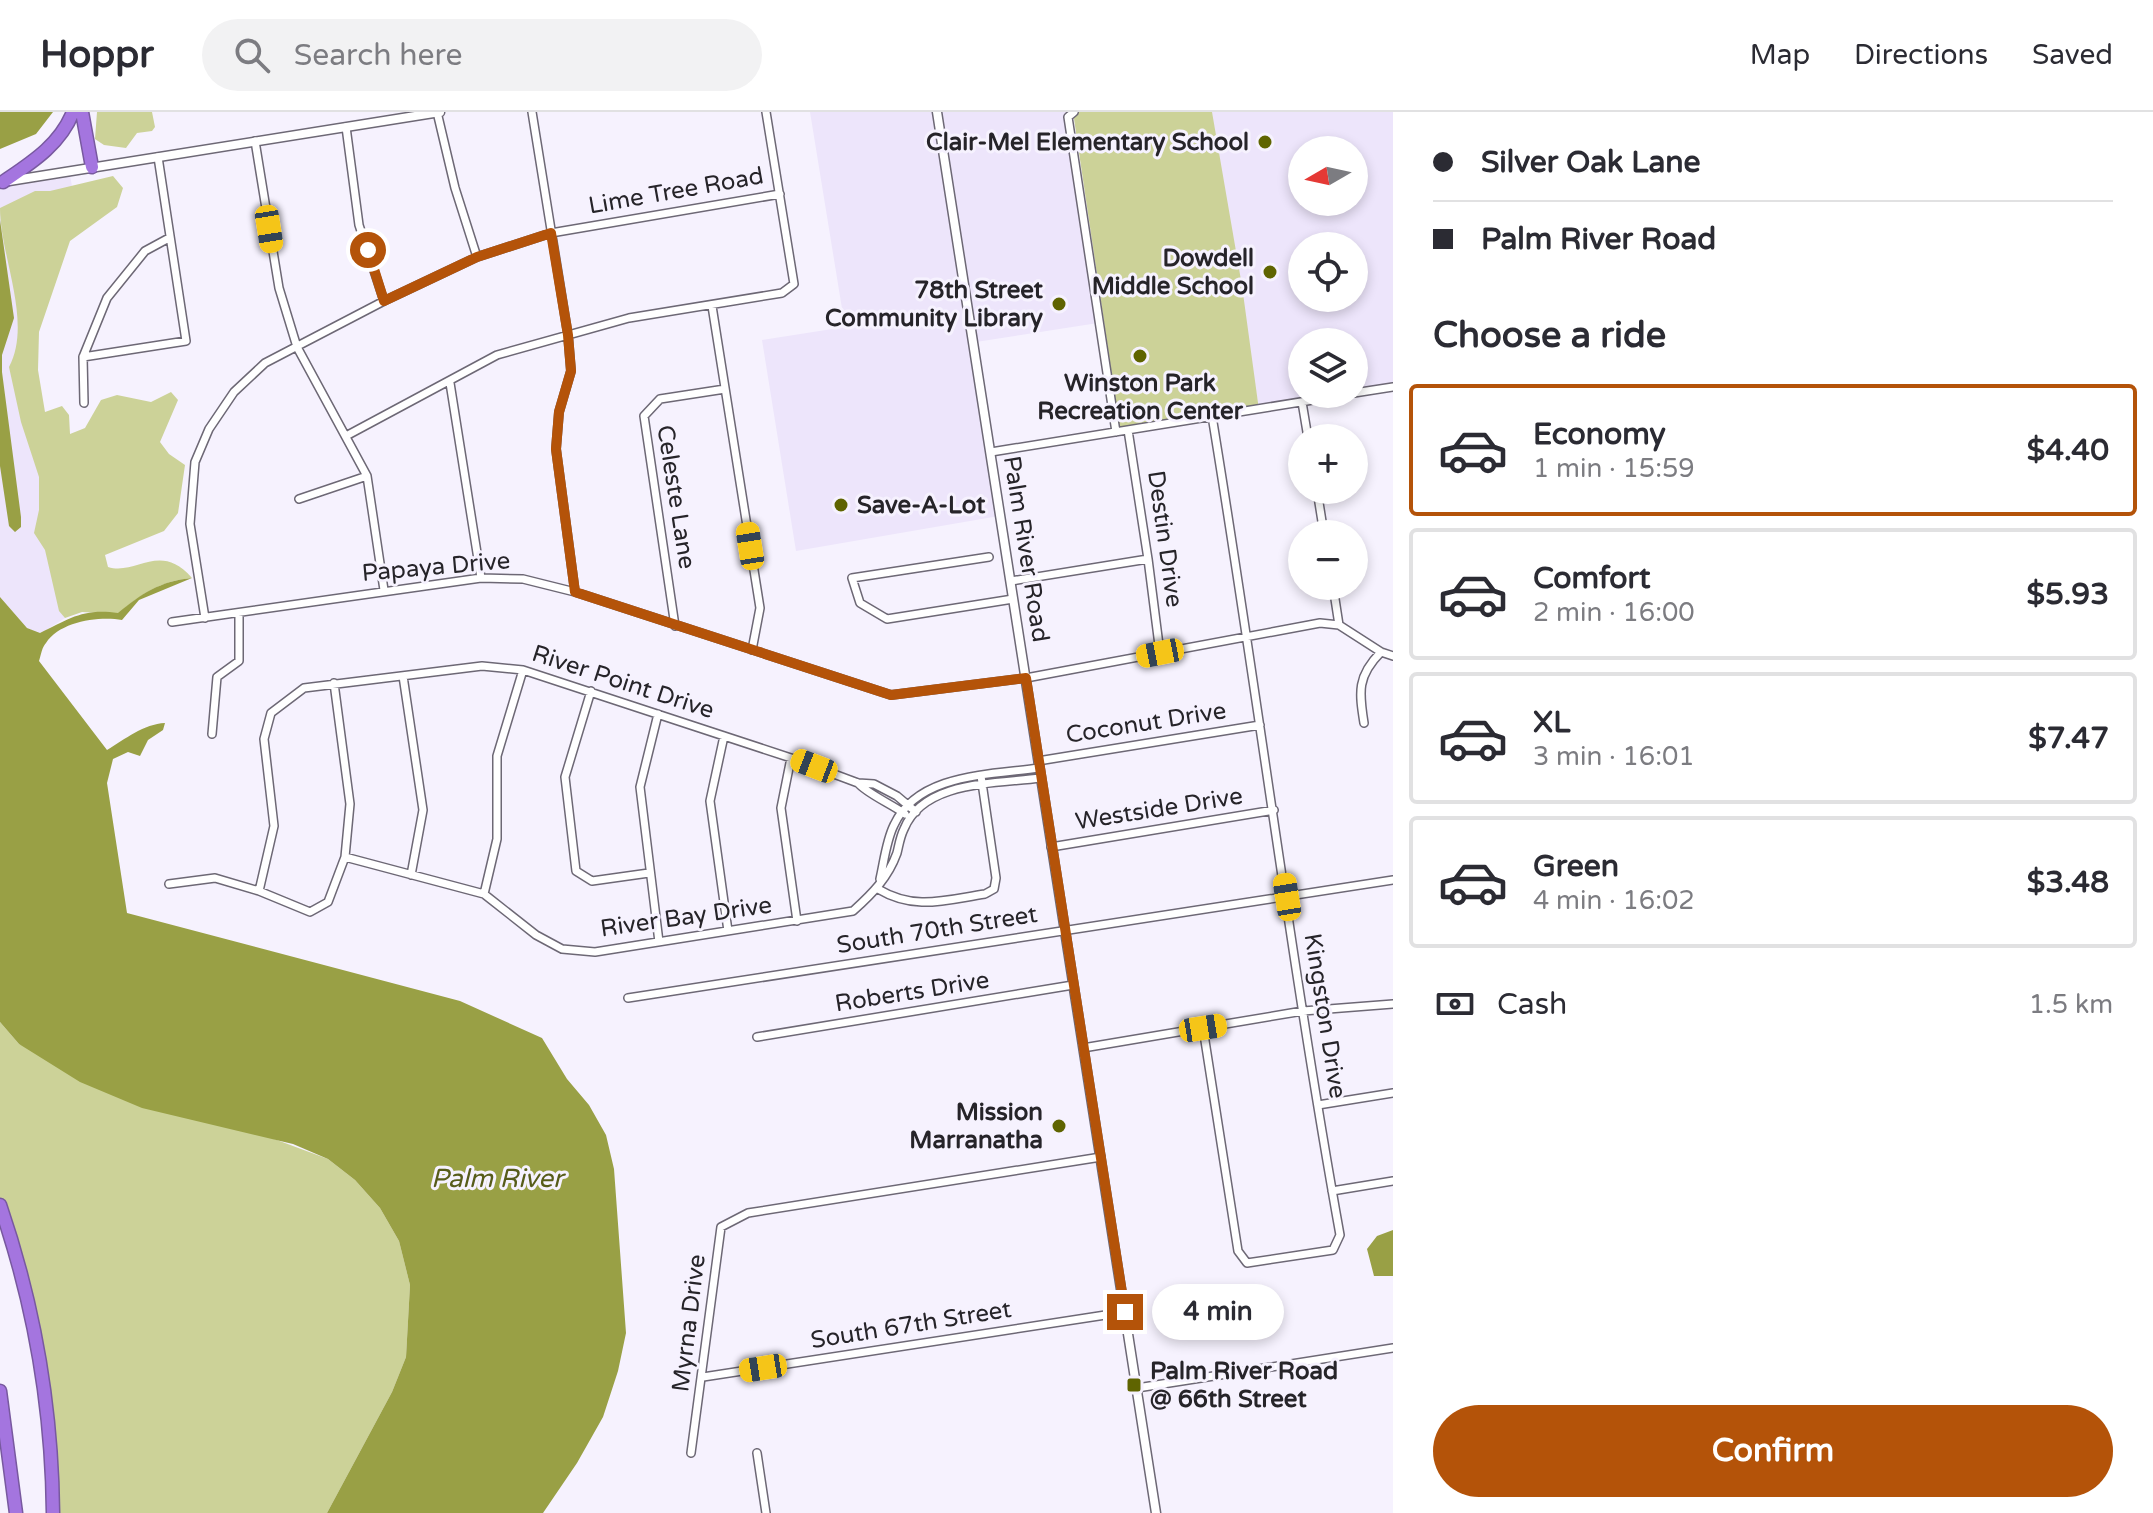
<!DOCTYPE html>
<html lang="en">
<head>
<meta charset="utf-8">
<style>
  body { margin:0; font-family:"Varela Round",sans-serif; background:#f2f2f3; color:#2b2b33; height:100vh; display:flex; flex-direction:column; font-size:30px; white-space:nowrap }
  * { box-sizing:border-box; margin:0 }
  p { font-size:26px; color:#7c7c81 }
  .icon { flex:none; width:44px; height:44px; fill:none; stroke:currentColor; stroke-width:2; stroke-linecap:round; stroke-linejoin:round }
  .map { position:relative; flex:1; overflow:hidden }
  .drawer { display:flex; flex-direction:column; background:#fff; width:760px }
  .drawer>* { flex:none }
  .hud { display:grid; align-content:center; height:176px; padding:0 40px; background:#fff }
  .needle { width:52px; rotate:261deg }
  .controls { position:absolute; left:1288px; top:24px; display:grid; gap:16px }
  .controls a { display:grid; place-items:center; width:80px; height:80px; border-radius:50%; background:#fff; box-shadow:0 4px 12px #0003; font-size:40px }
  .end { position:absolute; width:36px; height:36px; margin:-18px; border:10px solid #b45309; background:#fff; box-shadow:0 0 0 4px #fff }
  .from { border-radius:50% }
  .bubble { position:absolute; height:56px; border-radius:28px; background:#fff; box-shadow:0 4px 12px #0003; font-size:26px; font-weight:800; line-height:56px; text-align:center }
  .car { position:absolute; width:24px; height:48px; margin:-24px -12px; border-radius:10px; box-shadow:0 0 6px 2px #0007; background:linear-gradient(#f5c518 24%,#345 0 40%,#f5c518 0 76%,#345 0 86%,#f5c518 0) }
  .hud b { display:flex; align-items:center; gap:28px; height:76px; font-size:30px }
  .hud b+b { border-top:2px solid #e1e1e2 }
  .hud i { width:20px; height:20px; background:#2b2b33 }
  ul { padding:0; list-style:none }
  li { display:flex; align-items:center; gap:24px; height:132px; margin:0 16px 12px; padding:0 24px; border:4px solid #e1e1e2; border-radius:8px }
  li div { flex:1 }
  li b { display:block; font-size:30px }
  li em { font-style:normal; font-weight:800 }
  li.selected { border-color:#b45309 }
  li>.icon { width:72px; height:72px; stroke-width:1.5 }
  h2 { padding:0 40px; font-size:36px; line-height:96px }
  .pay { display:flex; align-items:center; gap:20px; height:88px; padding:0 40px; font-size:30px }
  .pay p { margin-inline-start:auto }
  .cta { display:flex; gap:16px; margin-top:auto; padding:16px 40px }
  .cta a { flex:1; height:92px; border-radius:48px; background:#b45309; color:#fff; font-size:32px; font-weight:800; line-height:92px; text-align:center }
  header { display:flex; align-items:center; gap:48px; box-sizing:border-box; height:112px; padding:0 40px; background:#fff; border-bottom:2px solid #e1e1e2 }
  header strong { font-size:38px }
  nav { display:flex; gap:44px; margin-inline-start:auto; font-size:28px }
  .search { width:560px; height:72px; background:#f2f2f3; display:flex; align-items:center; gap:20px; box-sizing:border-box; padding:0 28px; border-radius:44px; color:#7c7c81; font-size:30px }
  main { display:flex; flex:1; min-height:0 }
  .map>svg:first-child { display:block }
</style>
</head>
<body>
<header>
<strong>Hoppr</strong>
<div class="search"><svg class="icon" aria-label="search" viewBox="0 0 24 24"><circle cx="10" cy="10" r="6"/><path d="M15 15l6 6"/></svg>Search here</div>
<nav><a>Map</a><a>Directions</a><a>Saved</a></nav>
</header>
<main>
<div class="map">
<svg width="1393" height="1401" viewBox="0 0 1393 1401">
  <rect width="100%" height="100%" fill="#f6f2fe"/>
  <path fill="#ede5fb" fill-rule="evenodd" d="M810,0h124l65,404 -203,35 -34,-211 83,-13z
    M939,0h132l-5,6 32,205 -122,19z
    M1209,0h184v274l-39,7v-51h-52v52h45l-88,14zM1302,38h52v52h-52zM1302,134h52v52h-52z
    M69,57l6,35 -44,61 -3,112 43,150 -6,91 -25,16 -13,-6 -27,-31v-416z"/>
  <path fill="#ccd298" d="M97,0h55l3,15 -3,4 -15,2 -11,15 -22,-3 -9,-6z
    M1073,0h139l30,174 17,124 -139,20z
    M113,64l10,12 -6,19 -47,34 -31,91 -1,38 7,42 17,-6 7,9 1,19 15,-6 16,-28 16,-5 34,7 20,-10 7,8 -18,42 9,12 16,11 -7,48 -14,18 -59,24 3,12c28,9 52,-26 84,11 -32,3 -51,16 -74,36l-36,-2 -17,6 -6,-7 -14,-61 -11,-17 5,-23v-33l-18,-55 -12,-55c24,-45 -9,-111 -9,-159l35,-17h15z
    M0,910l19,22 309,115 27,21 25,28 19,33 11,44 -4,72 -14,35 -65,121h-275l-5,-59 -20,-143 -27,-110z"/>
  <path fill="#99a045" d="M0,0h53l-17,22 -36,15z
    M0,108l14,98 -12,37v17l19,145v10l-6,5 -6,-6 -9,-60z
    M192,466l-53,22 -17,20c-22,-4 -62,1 -76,23 -4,4 -5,12 -7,18l68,89c18,-11 37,-26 58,-27l-2,7 -15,10 -8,16 -12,-4 -15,7 -6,24 20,130 333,88 82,37 25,41 22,26 17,30 8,34 12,164 -8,38 -15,46 -26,46 -34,50h-216l65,-121 14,-35 4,-72 -11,-44 -19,-33 -25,-28 -27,-21 -35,-15 -151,-36 -62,-26 -61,-38 -19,-22v-425l27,31 13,5c29,-14 43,-25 78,-20 23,-19 42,-32 74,-35z
    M1393,1118v46h-19l-7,-27 10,-13z"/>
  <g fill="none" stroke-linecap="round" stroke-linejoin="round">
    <g stroke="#6d6875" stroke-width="10">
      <path id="minor" d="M437,0l18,76 22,69
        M532,0l36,223 3,36 -12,41 -3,37 19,143
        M1074,0l-6,5 48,315
        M346,15l13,98 25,76
        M255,29l24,147 18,59 70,129 17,114
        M712,194l48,302 -8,42
        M83,245l103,-16 -28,-184
        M450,271l31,195
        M1354,281l39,-6
        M1302,290l6,36
        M84,291l-1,-46 24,-59 38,-47 24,-13
        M1128,318l20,129 12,94
        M346,324l151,-81 132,-37 153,-25 12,-9 -28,-172
        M991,340l359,-58
        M1317,378l7,44
        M299,387l68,-23
        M989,445l-137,21 8,25 27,16 126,-20
        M1011,469l137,-22
        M1333,474l6,39
        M205,506l-15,-94 5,-62 14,-33 25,-37 31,-29 119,-62 93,-44 74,-24 229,-39
        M172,510l309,-44 42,1 52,13 316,103 135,-17 294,-55 19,2 42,27 12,4
        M675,514l-31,-210 16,-17 65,-10
        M403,564l20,134 -12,65
        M591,579l-26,86 11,94 16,10 57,-8
        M658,602l-18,73 19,155
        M1364,611c-5,-31 -7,-47 17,-71
        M212,622l5,-57 22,-16v-48
        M724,624l-14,65 18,130
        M791,646l-10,50 16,113
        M1038,649l222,-36
        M858,671c8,10 35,22 47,31
        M1051,735l223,-37
        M345,745l139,37 52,41 26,14 33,3 258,-41c19,-17 35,-33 44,-58 2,-8 3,-16 7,-24 20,-49 93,-45 136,-51
        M880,767c4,-17 6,-38 14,-54 24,-52 97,-50 145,-57
        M169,772l46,-6 44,13 51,21 18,-10 17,-45 5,-53 -16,-121
        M878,777c37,22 67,11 107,5l9,-5 2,-11 -15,-102
        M259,779l15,-65 -10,-87 7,-26 33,-25 178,-22 41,4 268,88 67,25 16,1 23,12 19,16
        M484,782l13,-55v-83l26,-86
        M628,886l765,-118
        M1203,916l35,223 9,12 86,-13 7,-15c-49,-272 -83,-546 -128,-819
        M757,925l316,-52
        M1083,936l220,-37 90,-7
        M1318,993l75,-12
        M1332,1079l61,-10
        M703,1265l422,-65
        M1137,1276l256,-40
        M691,1341l30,-226 27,-14 353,-56
        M757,1341l9,60"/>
    </g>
    <g stroke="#6d6875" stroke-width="11">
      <path id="tertiary" d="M937,0l219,1401
        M9,69l431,-69"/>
    </g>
    <g stroke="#78599f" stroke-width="15">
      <path id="motorway" d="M82,0l10,55
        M3,70c28,-19 57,-37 70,-70
        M0,1093c34,99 52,203 53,308
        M0,1279l16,122"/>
    </g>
    <use href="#minor" stroke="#fff" stroke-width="7"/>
    <use href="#tertiary" stroke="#fff" stroke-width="8"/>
    <use href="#motorway" stroke="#a475df" stroke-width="12"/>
  </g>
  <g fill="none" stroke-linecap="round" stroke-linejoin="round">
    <path stroke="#b45309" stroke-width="10" d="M368,138l16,51 93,-44 74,-24 17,102 3,36 -12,41 -3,37 19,143 316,103 135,-17 99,634"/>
  </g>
  <g fill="#5f6400" stroke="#f6f2fe" stroke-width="3">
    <circle cx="1265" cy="30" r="8"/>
    <circle cx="1270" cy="160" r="8"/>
    <circle cx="1059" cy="192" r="8"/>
    <circle cx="1140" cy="244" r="8"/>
    <circle cx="841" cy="393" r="8"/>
    <circle cx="1059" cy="1014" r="8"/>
    <rect x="1126" y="1265" width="16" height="16" rx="4"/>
  </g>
  <g text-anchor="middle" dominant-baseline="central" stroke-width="6" stroke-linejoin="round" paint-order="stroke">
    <g font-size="24" font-weight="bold" fill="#262429" stroke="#f6f2fe" text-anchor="end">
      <text x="1249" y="30">Clair-Mel Elementary School</text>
      <text x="1254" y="146">Dowdell<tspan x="1254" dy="28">Middle School</tspan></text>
      <text x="1043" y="178">78th Street<tspan x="1043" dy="28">Community Library</tspan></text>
      <text x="1140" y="271" text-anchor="middle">Winston Park<tspan x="1140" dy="28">Recreation Center</tspan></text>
      <text x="857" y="393" text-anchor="start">Save-A-Lot</text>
      <text x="1043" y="1000">Mission<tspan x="1043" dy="28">Marranatha</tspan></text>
      <text x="1150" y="1259" text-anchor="start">Palm River Road<tspan x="1150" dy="28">@ 66th Street</tspan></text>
    </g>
    <g font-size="24" fill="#262429" stroke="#f6f2fe">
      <text transform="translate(676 79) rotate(-10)">Lime Tree Road</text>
      <text transform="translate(676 385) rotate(81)">Celeste Lane</text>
      <text transform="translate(1165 427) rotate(82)">Destin Drive</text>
      <text transform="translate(1026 437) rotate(81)">Palm River Road</text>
      <text transform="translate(436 455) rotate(-5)">Papaya Drive</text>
      <text transform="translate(623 570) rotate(18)">River Point Drive</text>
      <text transform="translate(1146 611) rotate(-9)">Coconut Drive</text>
      <text transform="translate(1159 697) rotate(-9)">Westside Drive</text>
      <text transform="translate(686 805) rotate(-8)">River Bay Drive</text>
      <text transform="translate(937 818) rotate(-9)">South 70th Street</text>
      <text transform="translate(912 880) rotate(-9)">Roberts Drive</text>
      <text transform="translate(1325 904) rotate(81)">Kingston Drive</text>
      <text transform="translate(689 1211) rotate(-83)">Myrna Drive</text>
      <text transform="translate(911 1213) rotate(-9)">South 67th Street</text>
    </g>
    <g font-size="26" font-style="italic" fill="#575c1a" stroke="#f6f2fe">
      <text x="497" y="1066">Palm River</text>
    </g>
  </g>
</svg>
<div class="controls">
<a><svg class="needle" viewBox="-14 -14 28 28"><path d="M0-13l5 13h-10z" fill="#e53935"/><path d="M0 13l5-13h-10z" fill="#7c7c81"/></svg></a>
<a><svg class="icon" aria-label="locate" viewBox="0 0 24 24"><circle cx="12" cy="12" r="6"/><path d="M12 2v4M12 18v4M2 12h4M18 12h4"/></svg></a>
<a><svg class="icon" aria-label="layers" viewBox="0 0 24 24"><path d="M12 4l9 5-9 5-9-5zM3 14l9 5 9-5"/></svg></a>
<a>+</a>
<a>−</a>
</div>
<i class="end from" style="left:368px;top:138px"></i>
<i class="end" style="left:1125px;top:1200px"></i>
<div class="bubble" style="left:1152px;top:1172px;width:132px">4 min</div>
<i class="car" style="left:269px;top:117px;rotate:171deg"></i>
<i class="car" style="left:750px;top:434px;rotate:351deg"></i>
<i class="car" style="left:1160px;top:541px;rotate:259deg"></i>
<i class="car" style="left:814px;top:654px;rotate:291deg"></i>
<i class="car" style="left:1287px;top:785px;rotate:351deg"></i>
<i class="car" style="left:1203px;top:916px;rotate:81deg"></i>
<i class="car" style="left:763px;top:1256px;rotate:261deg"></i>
</div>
<section class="drawer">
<div class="hud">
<b><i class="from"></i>Silver Oak Lane</b>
<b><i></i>Palm River Road</b>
</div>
<h2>Choose a ride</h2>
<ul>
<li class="selected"><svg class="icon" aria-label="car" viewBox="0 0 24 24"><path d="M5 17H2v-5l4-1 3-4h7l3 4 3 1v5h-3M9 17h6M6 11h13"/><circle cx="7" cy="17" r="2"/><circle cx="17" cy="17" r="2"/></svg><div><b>Economy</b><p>1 min · 15:59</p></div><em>$4.40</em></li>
<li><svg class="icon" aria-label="car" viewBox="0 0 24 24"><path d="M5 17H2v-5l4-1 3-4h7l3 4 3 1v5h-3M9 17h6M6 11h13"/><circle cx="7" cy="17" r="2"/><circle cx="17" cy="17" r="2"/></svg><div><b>Comfort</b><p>2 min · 16:00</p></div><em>$5.93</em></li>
<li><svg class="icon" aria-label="car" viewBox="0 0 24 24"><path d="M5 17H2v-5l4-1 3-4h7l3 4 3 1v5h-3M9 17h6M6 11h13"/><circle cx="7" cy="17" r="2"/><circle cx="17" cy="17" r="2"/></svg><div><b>XL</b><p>3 min · 16:01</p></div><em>$7.47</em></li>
<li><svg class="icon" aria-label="car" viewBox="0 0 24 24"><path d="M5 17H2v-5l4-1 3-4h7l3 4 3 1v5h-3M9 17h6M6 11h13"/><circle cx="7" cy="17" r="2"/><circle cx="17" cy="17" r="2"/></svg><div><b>Green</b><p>4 min · 16:02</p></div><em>$3.48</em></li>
</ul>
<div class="pay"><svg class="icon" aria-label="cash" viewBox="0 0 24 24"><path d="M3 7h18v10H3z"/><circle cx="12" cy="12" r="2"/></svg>Cash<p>1.5 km</p></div>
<div class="cta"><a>Confirm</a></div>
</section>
</main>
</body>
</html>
